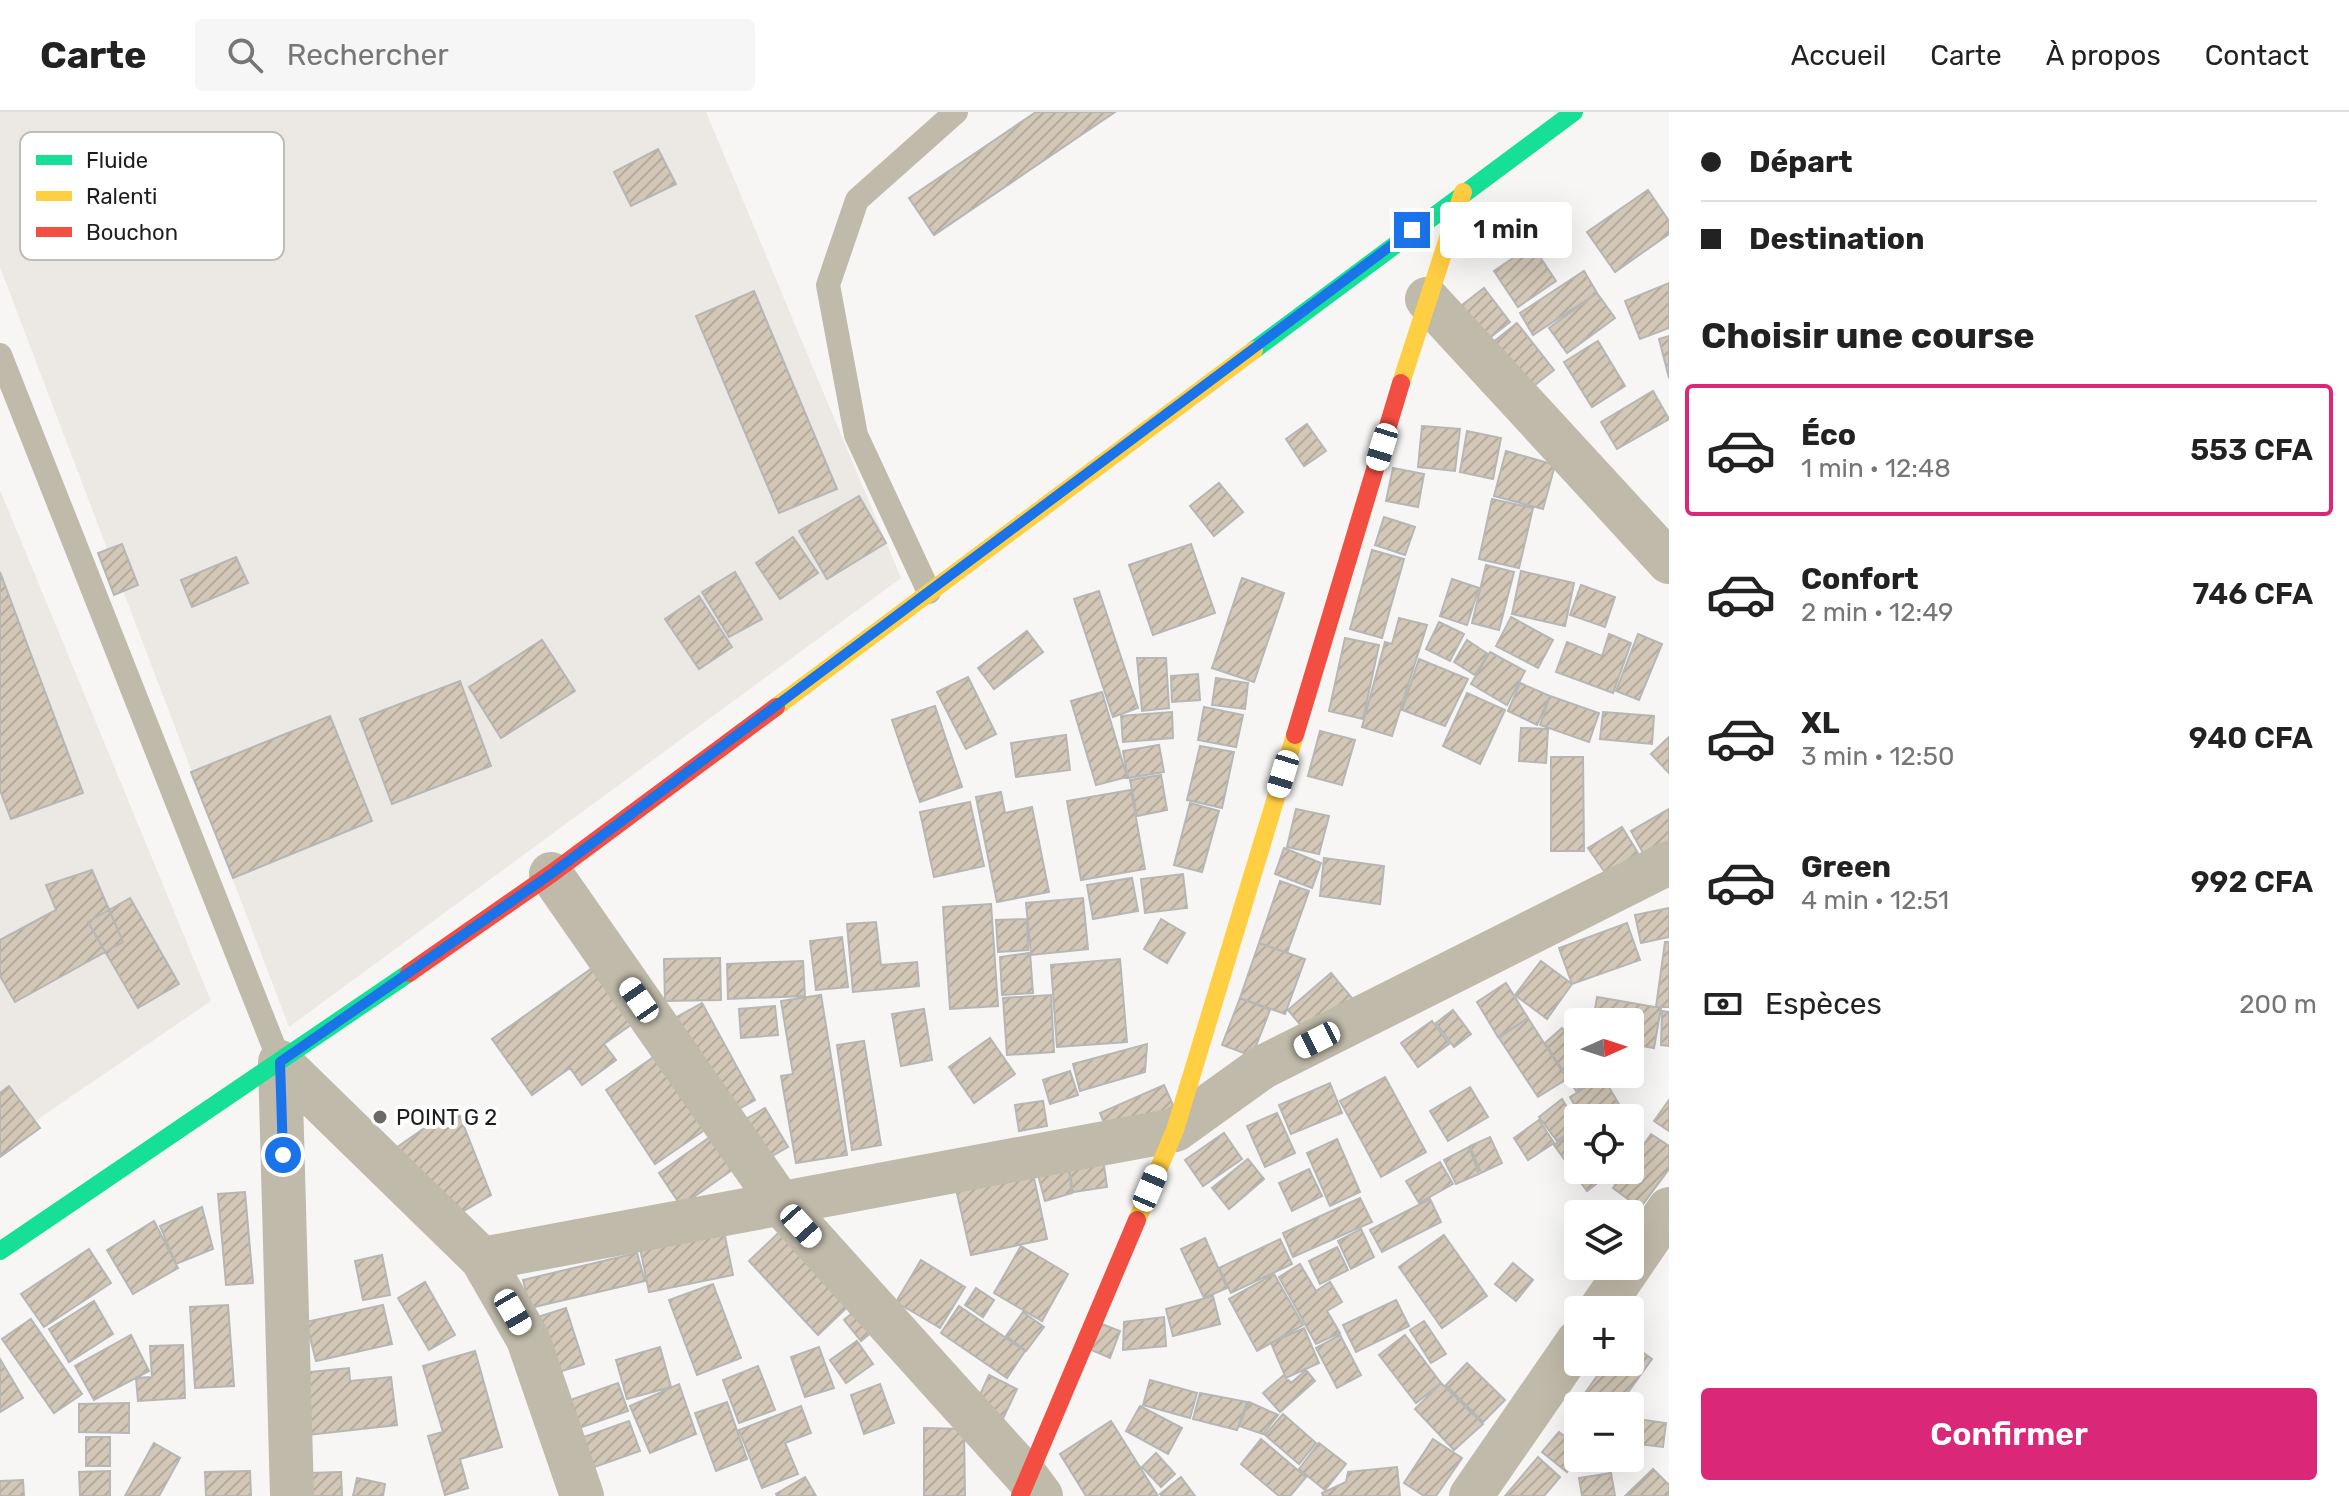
<!DOCTYPE html>
<html lang="fr">
<head>
<meta charset="utf-8">
<style>
  body { margin:0; font-family:Rubik,sans-serif; background:#f6f6f6; color:#222; height:100vh; display:flex; flex-direction:column; font-size:30px; white-space:nowrap }
  * { box-sizing:border-box; margin:0 }
  p { font-size:26px; color:#767676 }
  .icon { flex:none; width:44px; height:44px; fill:none; stroke:currentColor; stroke-width:2; stroke-linecap:round; stroke-linejoin:round }
  .map { position:relative; flex:1; overflow:hidden }
  .drawer { display:flex; flex-direction:column; background:#fff; width:680px }
  .drawer>* { flex:none }
  .banner { display:grid; align-content:center; height:176px; padding:0 32px; background:#fff }
  .needle { width:52px; rotate:87deg }
  .tools { position:absolute; left:1564px; top:896px; display:grid; gap:16px }
  .tools a { display:grid; place-items:center; width:80px; height:80px; border-radius:8px; background:#fff; box-shadow:0 8px 32px #0002; font-size:40px }
  .end { position:absolute; width:36px; height:36px; margin:-18px; border:10px solid #1a73e8; background:#fff; box-shadow:0 0 0 4px #fff }
  .from { border-radius:50% }
  .bubble { position:absolute; height:56px; border-radius:8px; background:#fff; box-shadow:0 8px 32px #0002; font-size:26px; font-weight:600; line-height:56px; text-align:center }
  .car { position:absolute; width:24px; height:48px; margin:-24px -12px; border-radius:10px; box-shadow:0 0 6px 2px #0007; background:linear-gradient(#fff 24%,#345 0 40%,#fff 0 76%,#345 0 86%,#fff 0) }
  .banner b { display:flex; align-items:center; gap:28px; height:76px; font-size:30px }
  .banner b+b { border-top:2px solid #e0e0e0 }
  .banner i { width:20px; height:20px; background:#222 }
  ul { padding:0; list-style:none }
  li { display:flex; align-items:center; gap:24px; height:132px; margin:0 16px 12px; padding:0 16px; border:4px solid transparent; border-radius:8px }
  li div { flex:1 }
  li b { display:block; font-size:30px }
  li em { font-style:normal; font-weight:600 }
  li.on { border-color:#db2777 }
  li>.icon { width:72px; height:72px; stroke-width:1.5 }
  h2 { padding:0 32px; font-size:36px; line-height:96px }
  .pay { display:flex; align-items:center; gap:20px; height:88px; padding:0 32px; font-size:30px }
  .pay p { margin-inline-start:auto }
  .button { display:flex; gap:16px; margin-top:auto; padding:16px 32px }
  .button a { flex:1; height:92px; border-radius:8px; background:#db2777; color:#fff; font-size:32px; font-weight:600; line-height:92px; text-align:center }
  header { display:flex; align-items:center; gap:48px; box-sizing:border-box; height:112px; padding:0 40px; background:#fff; border-bottom:2px solid #e0e0e0 }
  header strong { font-size:38px }
  nav { display:flex; gap:44px; margin-inline-start:auto; font-size:28px }
  .search { width:560px; height:72px; background:#f6f6f6; display:flex; align-items:center; gap:20px; box-sizing:border-box; padding:0 28px; border-radius:8px; color:#767676; font-size:30px }
  main { display:flex; flex:1; min-height:0 }
  .map>svg:first-child { display:block }
</style>
</head>
<body>
<header>
<strong>Carte</strong>
<div class="search"><svg class="icon" aria-label="search" viewBox="0 0 24 24"><circle cx="10" cy="10" r="6"/><path d="M15 15l6 6"/></svg>Rechercher</div>
<nav><a>Accueil</a><a>Carte</a><a>À propos</a><a>Contact</a></nav>
</header>
<main>
<div class="map">
<svg width="1669" height="1384" viewBox="0 0 1669 1384">
  <defs>
    <pattern id="building-hatch" width="6" height="6" patternUnits="userSpaceOnUse" patternTransform="scale(2)"><rect width="6" height="6" fill="#d3c8b7"/><path d="M-1 1l2-2M0 6l6-6M5 7l2-2" fill="none" stroke="#b5ab9d"/></pattern>
  </defs>
  <rect width="100%" height="100%" fill="#f7f6f5"/>
  <path fill="#ece8e3" d="M0,0h706l195,466 -612,449 -289,-760z
    M0,378l211,511 -211,144z"/>
  <path fill="url(#building-hatch)" stroke="#b6b6b5" stroke-width="2" d="M1036,0h79l-181,123 -25,-37z
    M658,37l18,35 -45,22 -17,-34z
    M1648,78l21,31v13l-54,38 -28,-40z
    M1532,133l24,36 -38,26 -24,-36z
    M1584,159l13,22 -64,42 -13,-22z
    M1669,171v45l-29,11 -15,-38z
    M1484,176l26,34 -27,21 -26,-34z
    M754,179l83,198 -58,24 -83,-197z
    M1597,181l18,25 -48,35 -18,-25z
    M1517,211l37,47 -27,21 -36,-47z
    M1669,224v42l-10,-39z
    M1598,229l27,45 -33,21 -28,-45z
    M1653,279l16,28 -52,30 -16,-27z
    M1307,312l19,27 -22,15 -18,-27z
    M1422,314l38,3 -5,42 -37,-4z
    M1467,319l34,7 -8,41 -33,-7z
    M1506,339l49,14 -12,44 -49,-13z
    M1393,356l31,6 -6,33 -32,-6z
    M1219,371l24,29 -29,24 -24,-30z
    M859,384l27,47 -59,36 -28,-48z
    M1492,387l41,9 -14,60 -40,-9z
    M1384,405l31,10 -10,28 -30,-10z
    M793,425l25,36 -38,26 -24,-36z
    M122,432l16,41 -24,10 -16,-42z
    M1191,432l24,69 -62,22 -24,-70z
    M1372,438l32,9 -22,79 -32,-9z
    M236,445l12,26 -56,24 -11,-27z
    M1486,453l28,7 -15,58 -27,-7z
    M1521,459l53,12 -9,43 -53,-12z
    M0,460l83,221 -72,26 -11,-29z
    M735,460l27,47 -33,18 -27,-45z
    M1242,466l42,15 -30,89 -42,-14z
    M1452,467l27,9 -12,37 -27,-9z
    M1581,473l34,12 -10,30 -35,-12z
    M1099,479l39,117 -25,9 -39,-118z
    M699,484l33,51 -33,22 -34,-50z
    M1511,505l42,23 -15,28 -42,-22z
    M1399,506l28,7 -35,111 -30,-9 23,-85 7,2z
    M1439,510l25,12 -14,27 -24,-12z
    M1027,519l16,21 -49,37 -16,-21z
    M1609,522l22,9 -18,50 -57,-21 11,-30 35,14z
    M1638,522l24,10 -23,56 -23,-9z
    M1345,526l34,7 -16,74 -34,-8z
    M542,528l33,51 -74,47 -32,-51z
    M1467,528l21,14 -13,21 -21,-13z
    M1490,540l35,19 -18,34 -36,-21z
    M1137,546h29l3,50 -27,3z
    M1419,547l49,20 -23,47 -43,-16z
    M1198,562l2,26 -28,2 -1,-26z
    M968,565l28,57 -30,15 -29,-57z
    M1216,566l32,5 -3,26 -33,-4z
    M460,569l31,85 -99,38 -32,-85z
    M1520,571l30,13 -13,29 -29,-14z
    M1102,580l25,85 -31,8 -25,-84z
    M1467,581l38,17 -25,54 -37,-18z
    M1550,584l49,17 -10,29 -49,-17z
    M935,594l27,81 -42,15 -28,-82z
    M1204,595l39,8 -7,32 -38,-7z
    M1172,600l1,26 -50,4 -2,-26z
    M1603,600l51,4 -2,28 -52,-5z
    M330,604l42,105 -139,57 -42,-106z
    M1521,616l27,1 -2,34 -27,-2z
    M1320,619l35,9 -13,45 -34,-9z
    M1066,623l4,35 -54,7 -5,-34z
    M1669,625v36l-18,-19z
    M1159,633l5,27 -36,6 -5,-27z
    M1200,634l34,6 -12,56 -35,-8z
    M1551,645h32l1,94h-33z
    M1161,663l6,35 -30,6 -7,-36z
    M1131,678l14,79 -64,11 -14,-79z
    M1001,680l4,21 27,-6 17,85 -52,10 -21,-105z
    M970,690l14,64 -50,11 -14,-65z
    M1190,691l29,8 -17,61 -28,-7z
    M1296,697l33,7 -10,38 -32,-7z
    M1669,697v32l-25,14 -13,-24z
    M1622,715l16,26 -32,21 -18,-26z
    M1284,736l37,15 -9,25 -37,-14z
    M1324,746l60,8 -4,38 -60,-8z
    M92,758l31,72 -108,60 -15,-26v-36l56,-30 -10,-25z
    M1183,762l4,34 -42,5 -4,-34z
    M1132,766l6,33 -45,8 -6,-34z
    M1280,769l29,10 -22,62 -28,-10z
    M130,786l49,86 -41,24 -50,-86z
    M1083,786l5,51 -57,6 -5,-52z
    M991,792l7,102 -48,3 -7,-102z
    M1669,796v29l-28,6 -6,-28z
    M1027,807l1,31 -30,2 -2,-32z
    M1161,807l24,14 -18,30 -23,-14z
    M876,810l5,43 36,-3 2,24 -66,6 -6,-68z
    M1627,811l13,37 -68,24 -13,-36z
    M842,825l6,50 -32,3 -6,-49z
    M1665,830h4v65h-13z
    M1259,831l46,16 -20,55 -45,-16z
    M1030,841l3,40 -31,2 -2,-38z
    M720,846l1,42 -56,1 -1,-42z
    M1120,847l7,83 -70,5 -6,-82z
    M602,849l40,56 -38,27 12,16 -34,25 -12,-17 -38,27 -40,-56z
    M803,849l2,35 -77,3 -1,-35z
    M1541,849l31,23 -25,35 -32,-24z
    M1331,861l21,25 -44,36 -20,-24z
    M1506,871l22,35 -30,19 -21,-35z
    M821,883l26,160 -51,8 -15,-87 12,-2 -12,-73z
    M1051,883l3,57 -47,3 -4,-57z
    M1597,885l64,11 -7,40 -24,-4v-22h-37z
    M1240,886l30,12 -18,46 -30,-11z
    M702,891l53,97 -27,15 -53,-97z
    M775,894l3,29 -37,3 -2,-29z
    M924,897l8,51 -31,6 -9,-52z
    M1453,898l18,24 -17,13 -18,-24z
    M1662,899l7,1v34l-8,-1z
    M1528,906l39,61 -29,18 -39,-59z
    M1432,909l17,23 -31,23 -17,-24z
    M1562,916l16,18v28l26,2 -28,15 -31,-48z
    M990,926l25,36 -41,29 -25,-36z
    M864,929l17,104 -29,5 -15,-105z
    M1147,932l-2,28 -65,19 -7,-27z
    M658,942l51,73 -54,37 -49,-74z
    M1070,959l8,24 -28,9 -7,-24z
    M1385,965l41,75 -45,25 -41,-76z
    M1603,965l24,41h-45l-12,-21z
    M1330,971l12,30 -51,21 -12,-29z
    M1164,973l13,29 -65,28 -12,-29z
    M9,974l31,42 -40,29v-64z
    M1470,975l18,30 -40,24 -18,-30z
    M1562,987l16,26 -21,16 -18,-24z
    M1669,988v31l-15,-10z
    M1043,989l4,25 -28,5 -4,-26z
    M456,994l35,89 -36,21 -59,-68z
    M765,996l23,39 -28,16 -23,-39z
    M1277,1001l18,40 -30,14 -18,-41z
    M1539,1008l15,23 -26,17 -14,-22z
    M1578,1016v42h36l-27,21 -33,-46z
    M1224,1021l18,26 -39,27 -18,-26z
    M1651,1022l18,12v23l-29,39 -27,-20 12,-18h5v-6z
    M710,1025l22,33 -51,36 -22,-33z
    M1490,1025l12,26 -21,10 -11,-27z
    M1337,1027l23,53 -30,14 -23,-53z
    M1469,1035l10,27 -23,10 -12,-24z
    M1102,1039l5,36 -34,5 -6,-36z
    M1067,1044l5,37 -27,8 -10,-37z
    M1248,1047l16,20 -35,30 -17,-21z
    M1440,1050l13,22 -34,19 -13,-22z
    M1031,1052l16,75 -76,16 -17,-75z
    M1309,1057l13,27 -30,15 -13,-28z
    M245,1080l8,91 -27,2 -8,-91z
    M1360,1086l12,24 -79,35 -10,-24z
    M1430,1087l11,23 -59,30 -12,-22z
    M202,1095l11,42 -37,15 -16,-38z
    M154,1109l24,47 -45,26 -26,-44z
    M722,1110l11,53 -84,17 -11,-54z
    M790,1110l69,74 -41,39 -69,-74z
    M1361,1117l13,28 -23,12 -13,-28z
    M1444,1123l43,61 -45,32 -43,-61z
    M1205,1126l22,50 -23,10 -23,-49z
    M1280,1127l12,25 -61,29 -12,-25z
    M1021,1134l47,28 -26,47 -48,-28z
    M1337,1135l11,23 -28,14 -11,-23z
    M89,1137l22,34 -67,44 -23,-33z
    M637,1141l8,28 -115,27 -7,-28z
    M382,1143l8,40 -27,5 -8,-39z
    M921,1148l44,27 -25,41 -44,-26z
    M1513,1151l20,17 -17,21 -21,-17z
    M1300,1152l16,27 14,-9 12,20 -15,9 13,22 -24,11 -37,-67z
    M1274,1162l29,51 -46,26 -28,-52z
    M425,1170l30,53 -26,15 -31,-52z
    M713,1172l28,74 -44,17 -28,-75z
    M976,1176l18,12 -11,17 -18,-12z
    M1213,1184l7,28 -47,12 -7,-27z
    M871,1185l18,21 -28,23 -17,-21z
    M1396,1188l13,26 -53,26 -13,-27z
    M94,1189l19,33 -44,28 -20,-33z
    M228,1193l6,81 -39,2 -5,-81z
    M383,1193l9,39 -76,17 -10,-39z
    M959,1194l66,45 -18,27 -66,-45z
    M566,1196l18,56 -28,9 -18,-56z
    M1023,1200l21,15 -18,24 -20,-15z
    M1164,1205l2,29 -43,4 1,-28z
    M31,1207l51,75 -28,19 -52,-74z
    M1424,1209l22,33 -15,9 -21,-33z
    M1099,1211l21,8 -10,27 -21,-9z
    M1304,1216l15,35 -33,15 -15,-35z
    M131,1223l18,36 -55,29 -19,-34z
    M1340,1223l21,40 -24,13 -21,-40z
    M1405,1223l36,48 -25,20 -37,-48z
    M857,1229l16,23 -27,19 -16,-23z
    M1630,1231l22,16 -34,47h-16l-17,-13 22,-31h23z
    M183,1233l2,53 -47,3 -2,-23 16,-1 -2,-31z
    M660,1235l11,40 -44,12 -11,-39z
    M819,1235l15,41 -29,9 -14,-40z
    M475,1239l27,96 -42,12 8,29 -23,7 -17,-59 15,-4 -20,-66z
    M0,1247l23,39 -23,14z
    M1467,1251l38,37 -22,22 -37,-37z
    M758,1254l17,44 -36,13 -16,-43z
    M349,1256l1,13 41,-4 6,48 -89,10 -7,-62z
    M1306,1258l9,11 -35,31 -17,-19 21,-18 7,8z
    M989,1263l28,14 -17,36 -28,-13z
    M1150,1268l47,13 -7,25 -47,-13z
    M618,1271l10,28 -60,21 -9,-28z
    M1441,1271l42,41 -29,26 -39,-41z
    M679,1272l17,50 -46,19 -20,-47z
    M880,1272l14,39 -30,11 -13,-39z
    M1200,1281l47,9 -10,28 -44,-11z
    M727,1290l20,57 -31,12 -21,-58z
    M1249,1290l29,13 -15,19 -24,-8z
    M129,1291v30l-50,-1v-28z
    M801,1294l10,27 -26,10 13,31 -36,14 -23,-58z
    M1140,1294l42,22 -14,26 -42,-23z
    M1283,1302l33,29 -17,21 -34,-29z
    M1630,1306l36,5 -3,24 -33,-4z
    M629,1309l11,30 -54,19 -11,-30z
    M1111,1309l47,75h-72l-26,-42z
    M924,1316l40,1 1,67h-41z
    M1559,1320l19,15v11l-11,14 -25,-20z
    M86,1325h24v29h-24z
    M1261,1327l45,38 -16,19h-11l-38,-32z
    M1433,1327l29,19 -26,38h-12l-20,-13z
    M154,1331l26,15 -21,38h-34z
    M1319,1331l27,21 -21,26 -26,-21z
    M1156,1341l19,21 -14,13 -19,-20z
    M1538,1345l22,20 -16,19h-39z
    M1397,1355l3,29h-77l-1,-3 24,-11 2,-10z
    M1653,1357l16,16v11h-44z
    M110,1359v25h-30l-1,-24z
    M250,1359l1,25h-45l-1,-24z
    M341,1360l1,24h-33l-1,-23z
    M1611,1361l4,23h-33l-3,-18z
    M805,1365l11,19h-39l-1,-2z
    M1181,1365l14,19h-33l-2,-2z
    M357,1366l28,6 -2,12h-30z
    M23,1368l1,16h-24v-15z"/>
  <g fill="none" stroke-linecap="round" stroke-linejoin="round">
    <path stroke="#c0baaa" stroke-width="24" d="M0,243l280,707
      M929,480l-73,-157 -28,-150 29,-85 99,-88"/>
    <path stroke="#c0baaa" stroke-width="44" d="M1427,187l242,263
      M551,762l229,329 247,274 14,19
      M280,950l202,197 46,80 54,157
      M280,950l12,434
      M482,1147l693,-129 88,-63 406,-204
      M1600,1198l69,-101
      M1471,1384l107,-155"/>
    <path stroke="#16e098" stroke-width="18" d="M1254,238l320,-238
      M0,1139l409,-278"/>
    <path stroke="#ffcf43" stroke-width="18" d="M1401,271l62,-191
      M776,595l478,-357
      M1137,1108l38,-90 120,-395"/>
    <path stroke="#f24e42" stroke-width="18" d="M1295,623l106,-352
      M409,861l142,-99 225,-167
      M1020,1384l117,-276"/>
  </g>
  <g fill="none" stroke-linecap="round" stroke-linejoin="round">
    <path stroke="#1a73e8" stroke-width="10" d="M283,1043l-3,-93 271,-188 861,-644"/>
  </g>
  <circle fill="#6b6a69" stroke="#fff" stroke-width="3" cx="380" cy="1005" r="8"/>
  <g text-anchor="middle" dominant-baseline="central" stroke-width="8" stroke-linejoin="round" paint-order="stroke">
    <g font-size="22" fill="#1f1e1d" stroke="#fff" text-anchor="start">
      <text x="396" y="1005">POINT G 2</text>
    </g>
  </g>
  <rect x="20" y="20" width="264" height="128" rx="12" fill="#fff" stroke="#bcbcbb" stroke-width="2"/>
  <rect x="36" y="43" width="36" height="10" fill="#16e098"/>
  <rect x="36" y="79" width="36" height="10" fill="#ffcf43"/>
  <rect x="36" y="115" width="36" height="10" fill="#f24e42"/>
  <g font-size="22" fill="#1f1e1d">
    <text x="86" y="56">Fluide</text>
    <text x="86" y="92">Ralenti</text>
    <text x="86" y="128">Bouchon</text>
  </g>
</svg>
<div class="tools">
<a><svg class="needle" viewBox="-14 -14 28 28"><path d="M0-13l5 13h-10z" fill="#e53935"/><path d="M0 13l5-13h-10z" fill="#767676"/></svg></a>
<a><svg class="icon" aria-label="locate" viewBox="0 0 24 24"><circle cx="12" cy="12" r="6"/><path d="M12 2v4M12 18v4M2 12h4M18 12h4"/></svg></a>
<a><svg class="icon" aria-label="layers" viewBox="0 0 24 24"><path d="M12 4l9 5-9 5-9-5zM3 14l9 5 9-5"/></svg></a>
<a>+</a>
<a>−</a>
</div>
<i class="end from" style="left:283px;top:1043px"></i>
<i class="end" style="left:1412px;top:118px"></i>
<div class="bubble" style="left:1440px;top:90px;width:132px">1 min</div>
<i class="car" style="left:1382px;top:335px;rotate:197deg"></i>
<i class="car" style="left:1283px;top:662px;rotate:197deg"></i>
<i class="car" style="left:639px;top:888px;rotate:325deg"></i>
<i class="car" style="left:1317px;top:928px;rotate:243deg"></i>
<i class="car" style="left:1150px;top:1076px;rotate:23deg"></i>
<i class="car" style="left:801px;top:1114px;rotate:138deg"></i>
<i class="car" style="left:513px;top:1200px;rotate:150deg"></i>
</div>
<section class="drawer">
<div class="banner">
<b><i class="from"></i>Départ</b>
<b><i></i>Destination</b>
</div>
<h2>Choisir une course</h2>
<ul>
<li class="on"><svg class="icon" aria-label="car" viewBox="0 0 24 24"><path d="M5 17H2v-5l4-1 3-4h7l3 4 3 1v5h-3M9 17h6M6 11h13"/><circle cx="7" cy="17" r="2"/><circle cx="17" cy="17" r="2"/></svg><div><b>Éco</b><p>1 min · 12:48</p></div><em>553 CFA</em></li>
<li><svg class="icon" aria-label="car" viewBox="0 0 24 24"><path d="M5 17H2v-5l4-1 3-4h7l3 4 3 1v5h-3M9 17h6M6 11h13"/><circle cx="7" cy="17" r="2"/><circle cx="17" cy="17" r="2"/></svg><div><b>Confort</b><p>2 min · 12:49</p></div><em>746 CFA</em></li>
<li><svg class="icon" aria-label="car" viewBox="0 0 24 24"><path d="M5 17H2v-5l4-1 3-4h7l3 4 3 1v5h-3M9 17h6M6 11h13"/><circle cx="7" cy="17" r="2"/><circle cx="17" cy="17" r="2"/></svg><div><b>XL</b><p>3 min · 12:50</p></div><em>940 CFA</em></li>
<li><svg class="icon" aria-label="car" viewBox="0 0 24 24"><path d="M5 17H2v-5l4-1 3-4h7l3 4 3 1v5h-3M9 17h6M6 11h13"/><circle cx="7" cy="17" r="2"/><circle cx="17" cy="17" r="2"/></svg><div><b>Green</b><p>4 min · 12:51</p></div><em>992 CFA</em></li>
</ul>
<div class="pay"><svg class="icon" aria-label="cash" viewBox="0 0 24 24"><path d="M3 7h18v10H3z"/><circle cx="12" cy="12" r="2"/></svg>Espèces<p>200 m</p></div>
<div class="button"><a>Confirmer</a></div>
</section>
</main>
</body>
</html>
